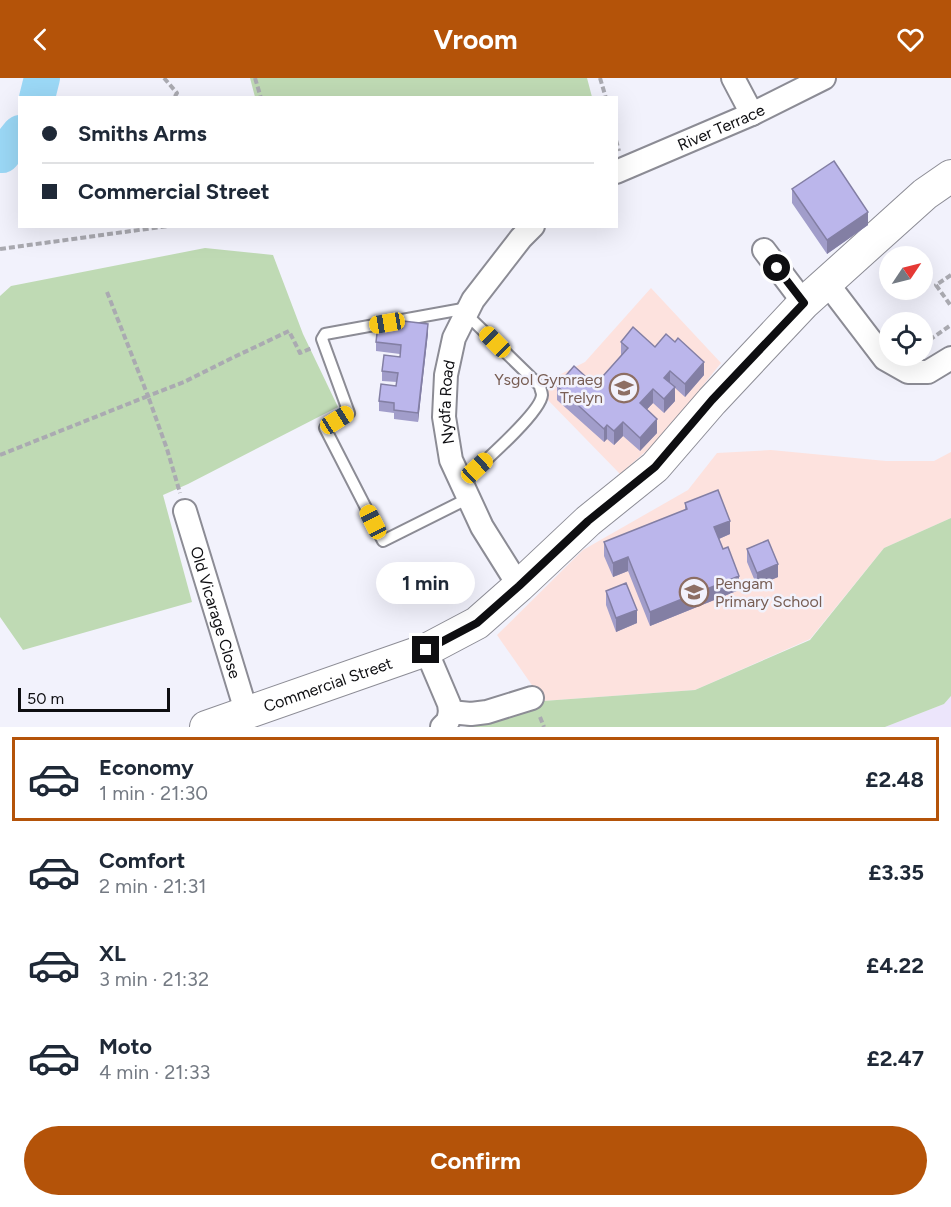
<!DOCTYPE html>
<html lang="en">
<head>
<meta charset="utf-8">
<style>
  body { margin:0; font-family:Figtree,sans-serif; background:#f6f6f7; color:#1f2937; height:100vh; display:flex; flex-direction:column; font-size:22px; white-space:nowrap }
  * { box-sizing:border-box; margin:0 }
  p { font-size:20px; color:#747a83 }
  .icon { flex:none; width:33px; height:33px; fill:none; stroke:currentColor; stroke-width:2; stroke-linecap:round; stroke-linejoin:round }
  .map { position:relative; height:649px; overflow:hidden }
  .sheet { display:flex; flex-direction:column; background:#fff; flex:1 }
  .sheet>* { flex:none }
  .hud { position:absolute; left:18px; top:18px; width:600px; height:132px; border-radius:0px; box-shadow:0 6px 24px #0002; display:grid; align-content:center; height:132px; padding:0 24px; background:#fff }
  .needle { width:39px; rotate:55deg }
  .buttons { position:absolute; left:879px; top:168px; display:grid; gap:12px }
  .buttons a { display:grid; place-items:center; width:54px; height:54px; border-radius:50%; background:#fff; box-shadow:0 6px 24px #0002; font-size:30px }
  .scale { position:absolute; left:18px; bottom:15px; width:152px; box-sizing:border-box; padding-left:6px; border:3px solid #0e0e11; border-top:0; font-size:16px; line-height:21px; white-space:nowrap; color:#0e0e11; -webkit-text-stroke:4px #f2f2fc; paint-order:stroke }
  .end { position:absolute; width:27px; height:27px; margin:-14px; border:8px solid #0e0e11; background:#fff; box-shadow:0 0 0 3px #fff }
  .from { border-radius:50% }
  .bubble { position:absolute; height:42px; border-radius:21px; background:#fff; box-shadow:0 6px 24px #0002; font-size:20px; font-weight:700; line-height:42px; text-align:center }
  .car { position:absolute; width:18px; height:36px; margin:-18px -9px; border-radius:8px; box-shadow:0 0 4px 2px #0007; background:linear-gradient(#f5c518 24%,#345 0 40%,#f5c518 0 76%,#345 0 86%,#f5c518 0) }
  .hud b { display:flex; align-items:center; gap:21px; height:57px; font-size:22px }
  .hud b+b { border-top:2px solid #e0e1e3 }
  .hud i { width:15px; height:15px; background:#1f2937 }
  ul { padding:10px 0 0; list-style:none }
  li { display:flex; align-items:center; gap:18px; height:84px; margin:0 12px 9px; padding:0 12px; border:3px solid transparent; border-radius:0px }
  li div { flex:1 }
  li b { display:block; font-size:22px }
  li em { font-style:normal; font-weight:700 }
  li.selected { border-color:#b45309 }
  li>.icon { width:54px; height:54px; stroke-width:1.5 }
  .button { display:flex; gap:12px; margin-top:auto; padding:12px 24px }
  .button a { flex:1; height:69px; border-radius:36px; background:#b45309; color:#fff; font-size:24px; font-weight:700; line-height:69px; text-align:center }
  header { display:flex; justify-content:space-between; align-items:center; height:78px; padding:0 24px; background:#b45309; color:#fff; font-size:27px; font-weight:700 }
  .map>svg:first-child { display:block }
</style>
</head>
<body>
<header><svg class="icon" aria-label="back" viewBox="0 0 24 24"><path d="M15 5l-7 7 7 7"/></svg>Vroom<svg class="icon" aria-label="heart" viewBox="0 0 24 24"><path d="M12 20l-8-8c-3-5 5-10 8-4 3-6 11-1 8 4z"/></svg></header>
<div class="map">
<svg width="951" height="649" viewBox="0 0 951 649">
  <rect width="100%" height="100%" fill="#f2f2fc"/>
  <path fill="#ece5fb" d="M951,618v31h-66l59,-23z"/>
  <path fill="#fde2de" d="M651,210l70,75 -61,76 -40,35 -74,-76 5,-19 34,-17z
    M771,372l115,11h48l17,-9v66l-67,30 -74,91 -115,51 -152,11 -46,-66 86,-85 105,-60 29,-37z"/>
  <path fill="#bfdab4" d="M250,0h337l5,19h-337z
    M205,170l68,7 30,79 35,73 -150,77 -25,11 29,107 -169,48 -23,-33v-321l11,-10z
    M951,440v178l-7,8 -59,23h-420l78,-26 152,-11 115,-50 74,-92z"/>
  <g fill="none" stroke-linecap="round" stroke-linejoin="round">
    <path stroke="#9bd8f6" stroke-width="36" d="M37,20l5,-20
      M0,77h2l18,-22"/>
    <g stroke="#8c8c95" stroke-width="14">
      <path id="service" d="M468,230l-143,26 -3,5 27,74 -24,15 58,113 86,-43
        M462,404c15,-14 79,-69 80,-87 0,-3 -2,-6 -2,-9l-74,-72"/>
    </g>
    <g stroke="#8c8c95" stroke-width="26">
      <g id="minor">
        <path d="M733,0l19,36"/>
        <path id="s1" d="M616,94l136,-58 72,-36"/>
        <path d="M764,172l40,53"/>
        <path d="M827,205l58,76 23,13h20l23,-14"/>
        <path id="s2" d="M185,433l62,203"/>
        <path id="s3" d="M519,508l-37,-59 -31,-67 -7,-43 2,-42 8,-37 19,-38 48,-62 12,-12"/>
        <path d="M426,572l23,54 1,8"/>
        <path d="M442,649l6,-6 2,-9 21,2 16,-2 45,-14"/>
      </g>
    </g>
    <g stroke="#8c8c95" stroke-width="34">
      <g id="secondary">
        <path id="s4" d="M206,649l220,-77 51,-27 42,-37 69,-65 67,-54 57,-66 92,-98 121,-109 26,-18"/>
      </g>
    </g>
    <path stroke="#aaaab1" stroke-width="4" stroke-dasharray="6 3" stroke-linecap="butt" d="M164,0l13,15 -3,5
      M255,0l6,20
      M600,0l6,20
      M616,62l3,11
      M0,171l168,-23
      M951,197l-15,10 15,21
      M107,214l41,104 36,-14 48,-24 57,-27 11,22 12,-5
      M922,267l29,-20
      M0,377l148,-59 19,53 13,44
      M540,639l4,10"/>
    <use href="#service" stroke="#fff" stroke-width="10"/>
    <use href="#minor" stroke="#fff" stroke-width="22"/>
    <use href="#secondary" stroke="#fff" stroke-width="32"/>
  </g>
  <path fill="#a19dca" d="M792,111l76,36 -41,29 -35,-51z
    M428,255l-10,89 -24,-3v-6l-15,-2v-10l17,-15 1,-4 -15,-1v-10l18,-14v-3l-24,-3v-9z
    M621,264l34,5 49,28 -19,22 -10,-9v13l-11,12 -11,-10 -7,7 11,23 -17,18 -17,-15 -9,9 -7,-6 -3,3 -47,-42v-14l38,-1 26,-29z
    M685,425l45,31 -11,5 20,51 -89,36 -22,-55 -15,6 -9,-21v-14l81,-32z
    M747,471l31,28 -21,9 -10,-24z
    M606,513l31,32 -21,9 -10,-27z"/>
  <path fill="#837fa4" d="M868,134v13l-41,29v-14z
    M428,246v9l-10,89v-9z
    M704,284v13l-19,22v-13z
    M670,293v14l-6,-7z
    M675,309v14l-11,12v-14z
    M653,311v14l-13,14v-14z
    M657,341v14l-17,18v-13z
    M623,344v14l-9,9v-14z
    M607,347v14l-3,3v-13z
    M730,443v13l-16,7v-14z
    M628,479v14l-15,6v-14z
    M778,486v13l-21,9v-13z
    M739,498v14l-89,36v-14z
    M637,532v13l-21,9v-14z"/>
  <path fill="#bbb6eb" stroke="#837fa4" stroke-width="1.5" d="M834,83l34,51 -41,28 -35,-51z
    M403,243l25,3 -10,89 -24,-3v-7l-15,-2 2,-17 15,2 2,-13 -16,-2 2,-16 16,2 1,-12 -25,-3 2,-17 24,3z
    M633,249l22,20 11,-13 9,8 3,-4 26,24 -19,22 -15,-13 -6,7 11,9 -11,12 -11,-10 -13,14 17,16 -17,19 -17,-16 -9,9 -7,-6 -3,4 -47,-43 17,-20 21,19 33,-37 -7,-6z
    M718,412l12,31 -16,6 9,22 5,-2 11,29 -89,36 -22,-55 -15,6 -9,-21 83,-33 -2,-6z
    M768,462l10,24 -21,9 -10,-24z
    M626,505l11,27 -21,8 -10,-27z"/>
  <g fill="none" stroke-linecap="round" stroke-linejoin="round">
    <path stroke="#0e0e11" stroke-width="8" d="M426,572l51,-27 42,-37 69,-65 67,-54 57,-67 92,-97 -27,-35"/>
  </g>
  <defs>
    <g id="school-ring" transform="scale(1.5)"><circle r="9.5" fill="#f2f2fc" stroke="#8d6e63" stroke-width="1.5"/><path d="M0-5L7-2L0 1L-7-2ZM-4 1L0 2.5L4 1V4Q0 6-4 4Z" fill="#8d6e63"/></g>
  </defs>
  <g fill-rule="evenodd">
    <use href="#school-ring" x="624" y="310"/>
    <use href="#school-ring" x="694" y="514"/>
  </g>
  <g text-anchor="middle" dominant-baseline="central" stroke-width="5" stroke-linejoin="round" paint-order="stroke">
    <g font-size="16" fill="#0e0e11" stroke="#f2f2fc">
      <text stroke="none"><textPath href="#s1" startOffset="114">River Terrace</textPath></text>
      <text stroke="none"><textPath href="#s3" startOffset="202">Nydfa Road</textPath></text>
      <text stroke="none"><textPath href="#s2" startOffset="106">Old Vicarage Close</textPath></text>
      <text stroke="none"><textPath href="#s4" startOffset="129">Commercial Street</textPath></text>
    </g>
    <g font-size="16" fill="#785e54" stroke="#f2f2fc" text-anchor="end">
      <text x="603" y="301">Ysgol Gymraeg<tspan x="603" dy="18">Trelyn</tspan></text>
      <text x="715" y="505" text-anchor="start">Pengam<tspan x="715" dy="18">Primary School</tspan></text>
    </g>
  </g>
</svg>
<div class="buttons">
<a><svg class="needle" viewBox="-14 -14 28 28"><path d="M0-13l5 13h-10z" fill="#e53935"/><path d="M0 13l5-13h-10z" fill="#747a83"/></svg></a>
<a><svg class="icon" aria-label="locate" viewBox="0 0 24 24"><circle cx="12" cy="12" r="6"/><path d="M12 2v4M12 18v4M2 12h4M18 12h4"/></svg></a>
</div>
<div class="scale">50 m</div>
<i class="end from" style="left:777px;top:190px"></i>
<i class="end" style="left:426px;top:572px"></i>
<div class="bubble" style="left:376px;top:484px;width:99px">1 min</div>
<i class="car" style="left:387px;top:245px;rotate:260deg"></i>
<i class="car" style="left:495px;top:264px;rotate:315deg"></i>
<i class="car" style="left:337px;top:342px;rotate:58deg"></i>
<i class="car" style="left:477px;top:390px;rotate:47deg"></i>
<i class="car" style="left:373px;top:444px;rotate:333deg"></i>
<div class="hud">
<b><i class="from"></i>Smiths Arms</b>
<b><i></i>Commercial Street</b>
</div>
</div>
<section class="sheet">
<ul>
<li class="selected"><svg class="icon" aria-label="car" viewBox="0 0 24 24"><path d="M5 17H2v-5l4-1 3-4h7l3 4 3 1v5h-3M9 17h6M6 11h13"/><circle cx="7" cy="17" r="2"/><circle cx="17" cy="17" r="2"/></svg><div><b>Economy</b><p>1 min · 21:30</p></div><em>£2.48</em></li>
<li><svg class="icon" aria-label="car" viewBox="0 0 24 24"><path d="M5 17H2v-5l4-1 3-4h7l3 4 3 1v5h-3M9 17h6M6 11h13"/><circle cx="7" cy="17" r="2"/><circle cx="17" cy="17" r="2"/></svg><div><b>Comfort</b><p>2 min · 21:31</p></div><em>£3.35</em></li>
<li><svg class="icon" aria-label="car" viewBox="0 0 24 24"><path d="M5 17H2v-5l4-1 3-4h7l3 4 3 1v5h-3M9 17h6M6 11h13"/><circle cx="7" cy="17" r="2"/><circle cx="17" cy="17" r="2"/></svg><div><b>XL</b><p>3 min · 21:32</p></div><em>£4.22</em></li>
<li><svg class="icon" aria-label="car" viewBox="0 0 24 24"><path d="M5 17H2v-5l4-1 3-4h7l3 4 3 1v5h-3M9 17h6M6 11h13"/><circle cx="7" cy="17" r="2"/><circle cx="17" cy="17" r="2"/></svg><div><b>Moto</b><p>4 min · 21:33</p></div><em>£2.47</em></li>
</ul>
<div class="button"><a>Confirm</a></div>
</section>
</body>
</html>
